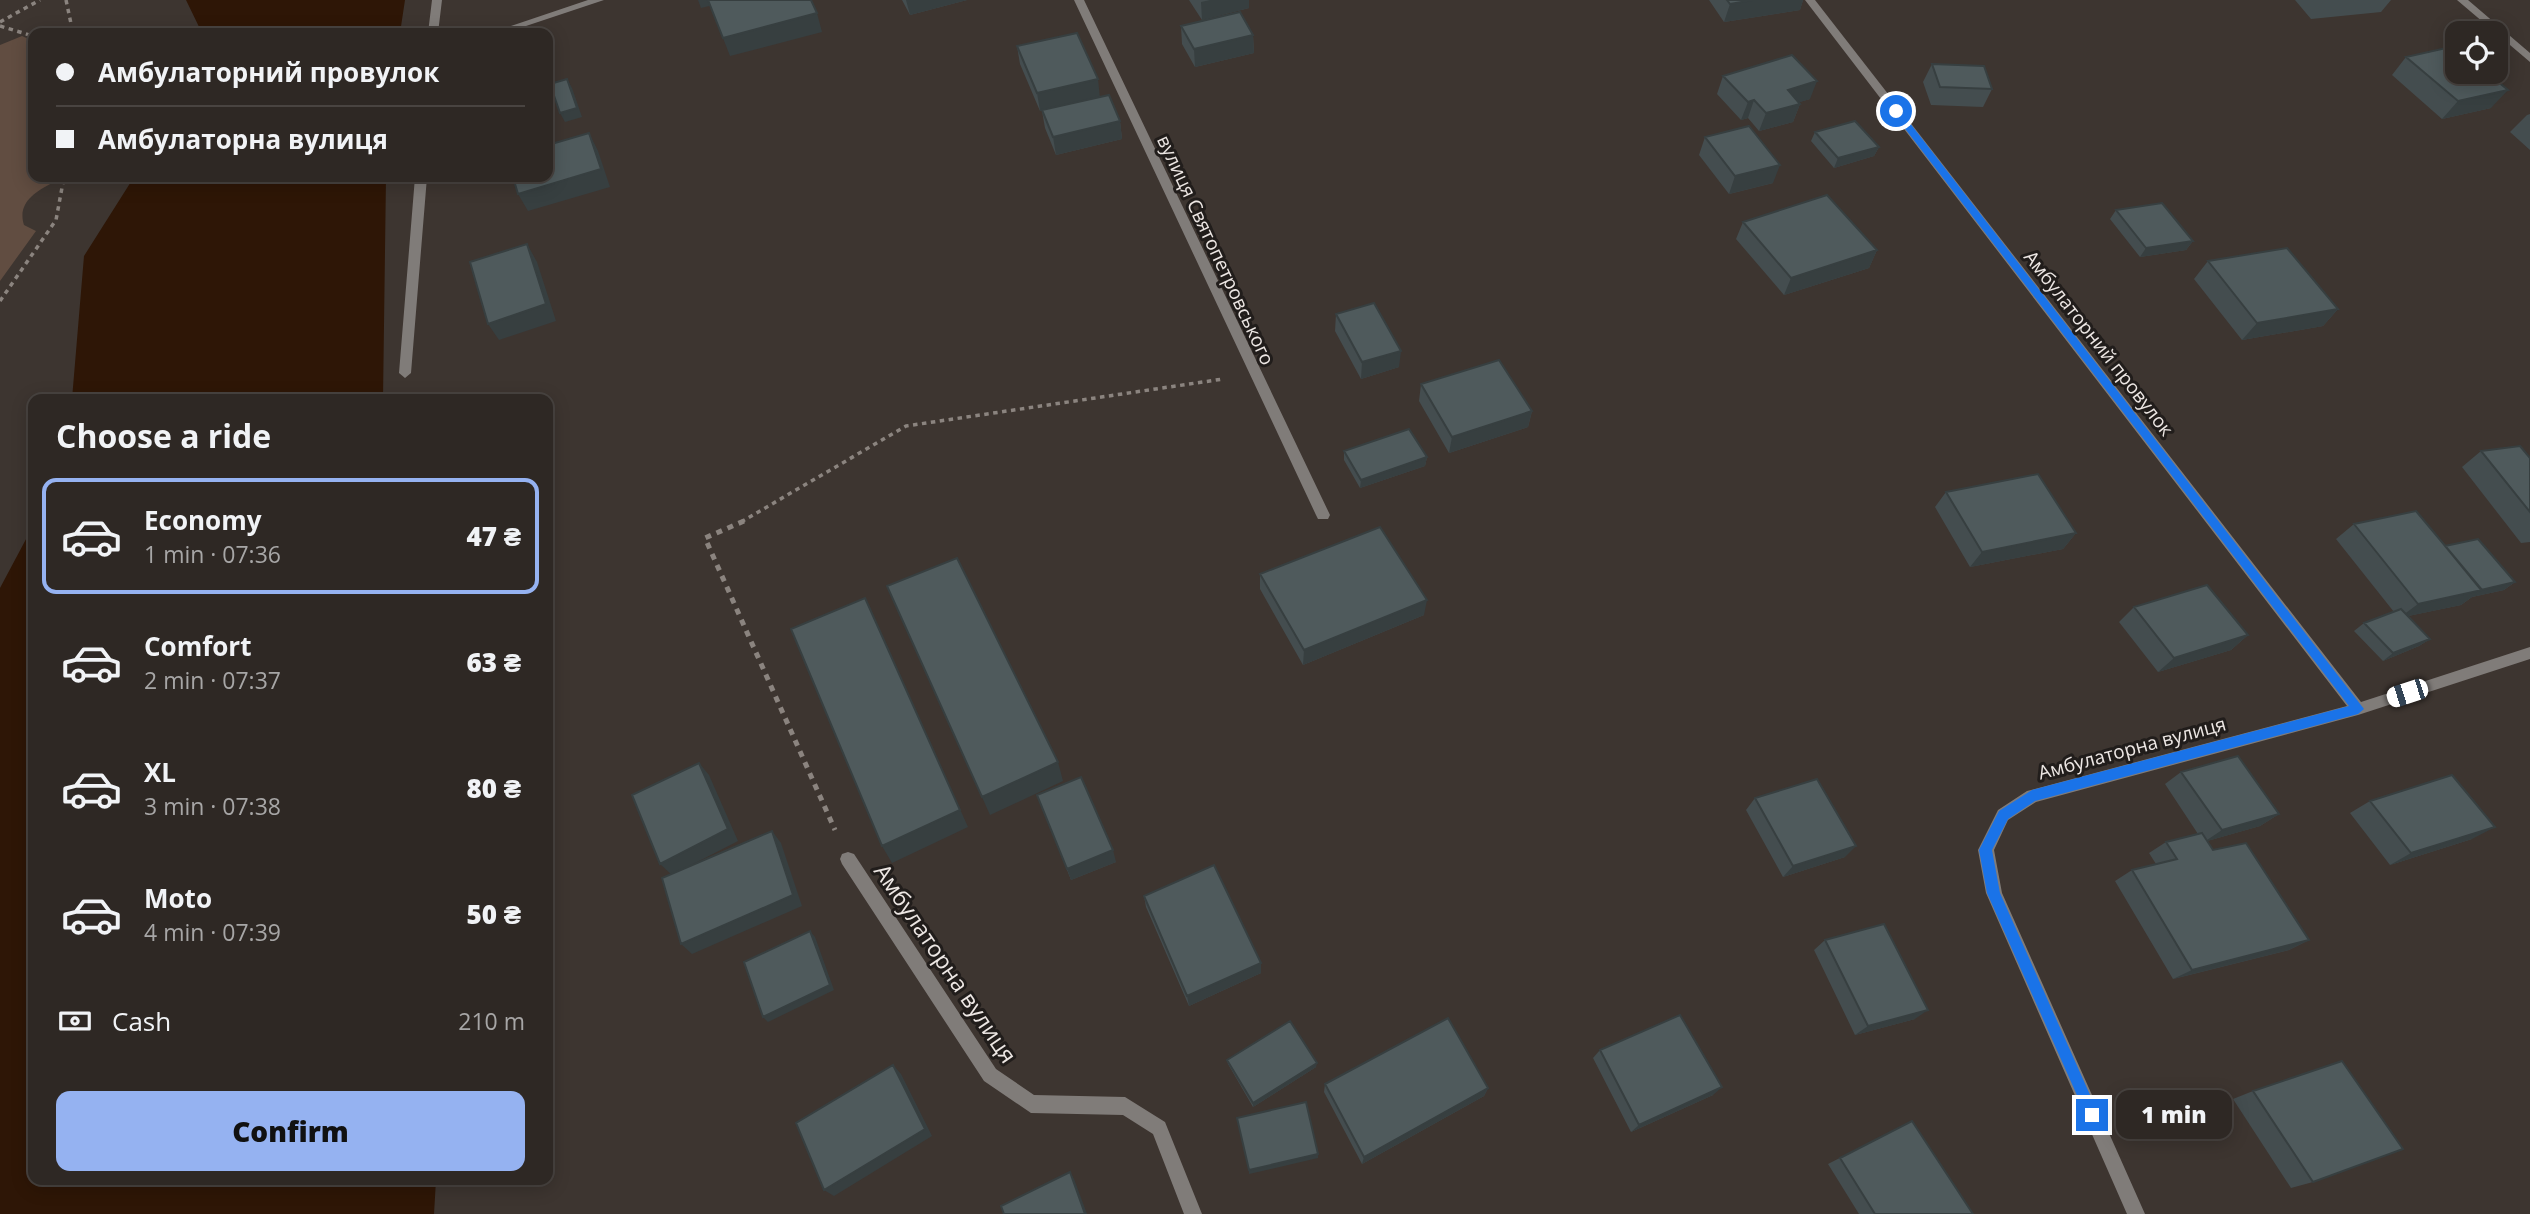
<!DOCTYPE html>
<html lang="en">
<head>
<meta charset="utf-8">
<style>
  body { margin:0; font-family:"Open Sans",sans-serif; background:#3a3431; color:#f1f3f6; height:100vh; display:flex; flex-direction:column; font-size:26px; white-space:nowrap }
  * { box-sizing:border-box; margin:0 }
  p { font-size:23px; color:#a7a6a6 }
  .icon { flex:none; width:38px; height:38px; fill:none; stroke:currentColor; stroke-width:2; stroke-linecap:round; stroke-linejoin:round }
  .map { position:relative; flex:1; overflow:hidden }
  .details { position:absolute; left:28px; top:394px; width:525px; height:791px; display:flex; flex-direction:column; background:#2e2824; border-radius:14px; box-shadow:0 4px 18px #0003,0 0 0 2px #494441 }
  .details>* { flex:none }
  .top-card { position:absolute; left:28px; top:28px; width:525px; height:154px; border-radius:14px; box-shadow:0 4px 18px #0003,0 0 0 2px #494441; display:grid; align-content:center; height:154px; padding:0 28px; background:#2e2824 }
  .buttons { position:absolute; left:2445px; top:21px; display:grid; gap:14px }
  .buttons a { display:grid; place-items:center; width:63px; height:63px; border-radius:14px; background:#2e2824; box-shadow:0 4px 18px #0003,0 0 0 2px #494441; font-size:35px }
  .end { position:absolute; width:32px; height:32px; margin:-16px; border:9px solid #1a73e8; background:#fff; box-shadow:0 0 0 4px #fff }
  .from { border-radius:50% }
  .bubble { position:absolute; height:49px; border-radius:14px; background:#2e2824; box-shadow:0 4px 18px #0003,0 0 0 2px #494441; font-size:23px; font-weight:800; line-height:49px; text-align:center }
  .car { position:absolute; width:21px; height:42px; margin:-21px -10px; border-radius:9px; box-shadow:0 0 5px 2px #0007; background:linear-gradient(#fff 24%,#345 0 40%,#fff 0 76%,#345 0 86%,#fff 0) }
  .top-card b { display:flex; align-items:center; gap:24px; height:66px; font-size:26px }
  .top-card b+b { border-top:2px solid #494441 }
  .top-card i { width:18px; height:18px; background:#f1f3f6 }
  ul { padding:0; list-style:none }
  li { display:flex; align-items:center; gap:21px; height:116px; margin:0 14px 10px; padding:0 14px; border:4px solid transparent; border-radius:14px }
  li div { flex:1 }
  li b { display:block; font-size:26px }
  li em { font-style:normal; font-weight:800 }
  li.selected { border-color:#95b2f1 }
  li>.icon { width:63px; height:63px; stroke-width:1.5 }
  h2 { padding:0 28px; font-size:32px; line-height:84px }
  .pay { display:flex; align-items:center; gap:18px; height:77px; padding:0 28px; font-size:26px }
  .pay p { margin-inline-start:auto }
  .action { display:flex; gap:14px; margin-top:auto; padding:14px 28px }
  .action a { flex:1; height:80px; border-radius:14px; background:#95b2f1; color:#111; font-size:28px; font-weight:800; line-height:80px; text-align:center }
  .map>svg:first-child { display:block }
</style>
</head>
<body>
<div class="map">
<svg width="2530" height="1214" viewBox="0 0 2530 1214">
  <rect width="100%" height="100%" fill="#3d3530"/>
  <path fill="#614d41" d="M22,36l11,5v136h20l-1,6c-17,9 -35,20 -28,42l12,6 -36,50v-236z"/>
  <path fill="#2e1606" d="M186,0h219l-5,33h-198z
    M134,177h252l-3,222h-311l12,-143z
    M33,526v654h403l-2,34h-434v-626z"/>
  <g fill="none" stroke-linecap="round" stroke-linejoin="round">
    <path stroke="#8b847f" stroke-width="3.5" stroke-dasharray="4.5 4.5" stroke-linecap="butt" d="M66,0l7,33
      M0,22l40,-22
      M0,26l33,10
      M0,301l56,-81 8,-43
      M741,522l165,-96 317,-47"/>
    <path stroke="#8b847f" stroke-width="5" stroke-dasharray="6 6" stroke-linecap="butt" d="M744,521l-39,17 130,292"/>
    <path fill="#807c79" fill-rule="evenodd" d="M432,0h10l-4,33h-10z
      M588,0h16l-99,33h-15z
      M1074,0h10l246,515 -2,4h-10l-2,-4z
      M1805,0h10l546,702 169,-55v12l-172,56 -322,87 -28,18 -14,30 8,43 143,321h-18l-141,-321 -8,-43 20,-40 29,-19 320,-85z
      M2457,0h11l62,53v9z
      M415,177h12l-16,196 -6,5 -6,-5z
      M848,852l6,2 142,215 38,26 91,2 40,25 37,92h-18l-31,-80 -30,-19 -92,-2 -47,-32 -142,-217 -2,-5 2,-5z"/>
  </g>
  <path fill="#444d4f" d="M902,0h65l-57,15z
    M1189,0h60v8l-47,12z
    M1709,0h94l-3,10 -76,12z
    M2295,0h96l-10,12 -70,7z
    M1181,26l72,9 1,18 -59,14 -13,-23z
    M1017,46l103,75 2,18 -66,16 -11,-27 -3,-17h-2l-20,-47z
    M2406,57l85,51 -49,11 -50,-44z
    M1932,64l60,25 -9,18 -52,-2 -8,-23z
    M1723,76l87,23 -11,3 1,2 -7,18 -34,9 -11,-13 -7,2 -24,-26z
    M2530,114v36l-20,-18 17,-17z
    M1815,132l64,15 -5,9 -40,12 -23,-27z
    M1705,137l68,46 -44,11 -30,-39z
    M2116,210l77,31 -7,9 -46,7 -30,-38z
    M1743,222l134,28 -8,18 -85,27 -48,-56z
    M2208,261l130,48 -15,17 -81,14 -48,-61z
    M1336,314l63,53 -38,12 -26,-48z
    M1421,384l111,27 -4,16 -79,26 -30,-52z
    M1344,451l83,6 -2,9 -65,22 -16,-28z
    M2481,451l49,7v84l-9,1 -59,-76z
    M1946,492l130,41 -13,16 -93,18 -35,-60z
    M2354,524l91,22 70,36 -11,8 -32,7 -11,8 -53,11 22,23 -11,7 -36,15 -29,-30 10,-8 30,-11 -58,-73z
    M1260,574l164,41 -121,50 -43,-76z
    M2134,607l114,28 -17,15 -73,22 -39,-50z
    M2181,772l98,42 -19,12 -53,15 6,9 96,90 -20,10 -116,29 -58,-98 17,-11 24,-6 -7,-11 17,-11 32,-8 -33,-50z
    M1037,795l79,67 -45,18z
    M1755,798l90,59 -62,20 -37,-67z
    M2370,801l102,38 -82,26 -40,-52z
    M1144,896l117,77 -72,33 -43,-99z
    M1825,940l90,79 -60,16 -41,-85z
    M1600,1050l113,45 -82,37 -38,-74z
    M1227,1060l89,7 -63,40 -25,-43z
    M1325,1084l163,4 -4,8 -122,68 -38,-72z
    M2253,1091l60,91 -22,6 -58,-89z
    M1912,1121l61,93h-114l-31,-50z"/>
  <path fill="#373f40" d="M698,0h26l1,2 -24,6z
    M906,0h61l-57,15z
    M1210,0h39v8l-47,12 -1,-18z
    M1753,0h50l-3,10 -76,12 6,-18z
    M817,13l5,19 -92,24 -7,-18z
    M1253,35l1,18 -59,14 -1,-18z
    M567,79l5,9 10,29 -17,5 -5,-9z
    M1098,79l2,19 -60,13 -3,-18z
    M1817,81l-7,18 -29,9 7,-18z
    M2508,90l-17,18 -49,11 16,-18z
    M1754,100l-6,18 -7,2 7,-18z
    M1800,104l-7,18 -34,9 7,-18z
    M1120,121l2,18 -66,16 -3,-18z
    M589,133l9,18 12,36 -82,24 -10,-17z
    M1879,147l-5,9 -40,12 4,-10z
    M1780,165l-7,18 -44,11 6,-18z
    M2193,241l-7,9 -46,7 6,-9z
    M527,244l10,18 19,59 -57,19 -11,-16z
    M1877,250l-8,18 -85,27 7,-17z
    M2338,309l-15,17 -81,14 15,-17z
    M1401,351l-2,16 -38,12 1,-17z
    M1532,411l-4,16 -79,26 3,-16z
    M1427,457l-2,9 -65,22 1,-8z
    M2076,533l-13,16 -93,18 12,-15z
    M2515,582l-11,8 -32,7 -11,8 -62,13 19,-14z
    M865,598l103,229 -76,36 -10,-17z
    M1427,600l-3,15 -121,50 1,-15z
    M2248,635l-17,15 -73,22 16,-14z
    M2430,639l-11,7 -36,15 10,-8z
    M1058,762l5,19 -73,34 -8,-18z
    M699,763l10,12 29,66 -66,34 -12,-11z
    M2279,814l-19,12 -56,16 18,-12z
    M2495,827l-23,12 -82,26 21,-12z
    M772,831l9,12 21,63 -110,48 -11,-10z
    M1856,846l-11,11 -62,20 10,-11z
    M1113,850l3,12 -45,18 -4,-11z
    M810,931l5,6 19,53 -66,32 -5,-5z
    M2309,940l-20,10 -116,29 19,-9z
    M1261,963v10l-72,33 -2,-10z
    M1928,1010l-13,9 -60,16 13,-9z
    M1317,1063l-1,4 -63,40v-4z
    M893,1065l8,9 31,62 -98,60 -10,-6z
    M1722,1087l-9,8 -82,37 8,-7z
    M1488,1088l-4,8 -122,68 2,-7z
    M1318,1154v4l-69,16v-4z
    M1070,1172l4,7 13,35h-2z"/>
  <path fill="#4f5a5c" stroke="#373f40" stroke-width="2" d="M708,0h103l6,13 -94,25z
    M1727,0h26l-23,4z
    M1240,12l13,23 -59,14 -13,-23z
    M1077,33l21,46 -61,14 -20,-47z
    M2455,46l2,2v24h29l22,18 -50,11 -52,-44z
    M1792,55l25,26 -29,9 12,14 -34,9 -12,-13 -6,2 -25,-26z
    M1932,64l52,2 8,23 -52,-2z
    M567,79l10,29 -17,5 -10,-29z
    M1109,95l11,26 -67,16 -11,-27z
    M1855,121l24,26 -41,11 -23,-26z
    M1749,126l31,39 -45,11 -30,-39z
    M589,133l12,36 -83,25 -5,-17h35v-32z
    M1827,195l50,55 -86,28 -48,-56z
    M2162,203l31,38 -47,7 -30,-38z
    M527,244l19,60 -58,20 -18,-62z
    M2287,248l51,61 -81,14 -49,-62z
    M1374,303l27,48 -39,11 -26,-48z
    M1499,360l33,51 -80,26 -31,-53z
    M1409,429l18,28 -66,23 -17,-29z
    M2520,446l10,12v54l-49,-61z
    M2038,474l38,59 -94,19 -36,-60z
    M2416,511l66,79 -64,14 -64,-80z
    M1380,527l47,73 -123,50 -44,-76z
    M2478,539l37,43 -34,8 -36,-44z
    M957,558l101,204 -76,35 -95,-211z
    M2207,585l41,50 -74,23 -40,-51z
    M865,598l95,212 -78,36 -91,-217z
    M2401,609l29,30 -37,14 -29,-30z
    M2238,756l41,58 -57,16 -41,-58z
    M699,763l29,66 -68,35 -28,-69z
    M2452,775l43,52 -84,26 -41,-52z
    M1081,777l32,73 -46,19 -30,-74z
    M1817,779l39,67 -63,20 -38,-68z
    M772,831l21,64 -112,49 -19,-66z
    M2202,833l11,17 33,-7 63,97 -117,30 -60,-100 45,-11 -11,-17z
    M1214,865l47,98 -74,33 -43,-100z
    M1884,924l44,86 -60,16 -43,-86z
    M810,931l20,54 -67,32 -19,-55z
    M1680,1015l42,72 -83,38 -39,-75z
    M1448,1018l40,70 -124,69 -39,-73z
    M1290,1021l27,42 -64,40 -26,-43z
    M2342,1061l61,88 -90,33 -60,-91z
    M893,1065l32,64 -101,61 -28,-67z
    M1306,1102l12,52 -69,16 -12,-52z
    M1912,1121l61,93h-98l-35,-56z
    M1070,1172l15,42h-81l-3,-8z"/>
  <path fill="#1a73e8" d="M1893,109h6l465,600 -6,5 -323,87 -27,18 -16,31 8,43 99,222 -7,7 -4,-2 -101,-227 -8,-43 20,-39 33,-21 317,-84 -456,-593z"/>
  <g text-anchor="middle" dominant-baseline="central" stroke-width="6" stroke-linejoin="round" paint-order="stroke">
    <g font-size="19" fill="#ede7e4" stroke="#211d1b">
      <text transform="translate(1216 250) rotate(65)">вулиця Святопетровського</text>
      <text transform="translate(2099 343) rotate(52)">Амбулаторний провулок</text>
      <text transform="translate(2132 748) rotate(-15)">Амбулаторна вулиця</text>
    </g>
    <g font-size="23" fill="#ede7e4" stroke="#211d1b">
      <text transform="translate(946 963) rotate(56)">Амбулаторна вулиця</text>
    </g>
  </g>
</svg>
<div class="buttons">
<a><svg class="icon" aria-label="locate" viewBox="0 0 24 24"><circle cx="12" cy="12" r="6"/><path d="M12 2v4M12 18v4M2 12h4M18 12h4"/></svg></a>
</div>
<i class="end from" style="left:1896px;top:111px"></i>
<i class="end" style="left:2092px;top:1115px"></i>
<div class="bubble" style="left:2116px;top:1090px;width:116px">1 min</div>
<i class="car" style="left:2407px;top:693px;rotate:252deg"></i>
<div class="top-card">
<b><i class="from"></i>Амбулаторний провулок</b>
<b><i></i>Амбулаторна вулиця</b>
</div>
<section class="details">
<h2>Choose a ride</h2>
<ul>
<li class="selected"><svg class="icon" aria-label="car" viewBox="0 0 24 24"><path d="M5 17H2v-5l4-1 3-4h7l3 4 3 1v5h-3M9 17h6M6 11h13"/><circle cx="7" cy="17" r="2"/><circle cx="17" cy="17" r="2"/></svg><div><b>Economy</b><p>1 min · 07:36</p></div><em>47 ₴</em></li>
<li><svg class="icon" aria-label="car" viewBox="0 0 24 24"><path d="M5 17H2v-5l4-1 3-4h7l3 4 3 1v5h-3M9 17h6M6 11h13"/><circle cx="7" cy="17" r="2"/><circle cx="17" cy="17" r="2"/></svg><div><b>Comfort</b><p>2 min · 07:37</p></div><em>63 ₴</em></li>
<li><svg class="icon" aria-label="car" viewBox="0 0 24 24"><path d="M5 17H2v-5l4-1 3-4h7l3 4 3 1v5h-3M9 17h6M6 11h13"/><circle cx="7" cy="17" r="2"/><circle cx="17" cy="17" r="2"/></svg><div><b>XL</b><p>3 min · 07:38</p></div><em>80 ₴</em></li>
<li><svg class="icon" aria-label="car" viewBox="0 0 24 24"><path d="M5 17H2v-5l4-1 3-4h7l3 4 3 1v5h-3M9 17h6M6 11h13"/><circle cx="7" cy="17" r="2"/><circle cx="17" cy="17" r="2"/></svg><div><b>Moto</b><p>4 min · 07:39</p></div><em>50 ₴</em></li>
</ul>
<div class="pay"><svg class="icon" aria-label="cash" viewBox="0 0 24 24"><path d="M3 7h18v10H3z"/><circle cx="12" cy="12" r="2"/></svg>Cash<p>210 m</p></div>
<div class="action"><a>Confirm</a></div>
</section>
</div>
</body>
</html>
